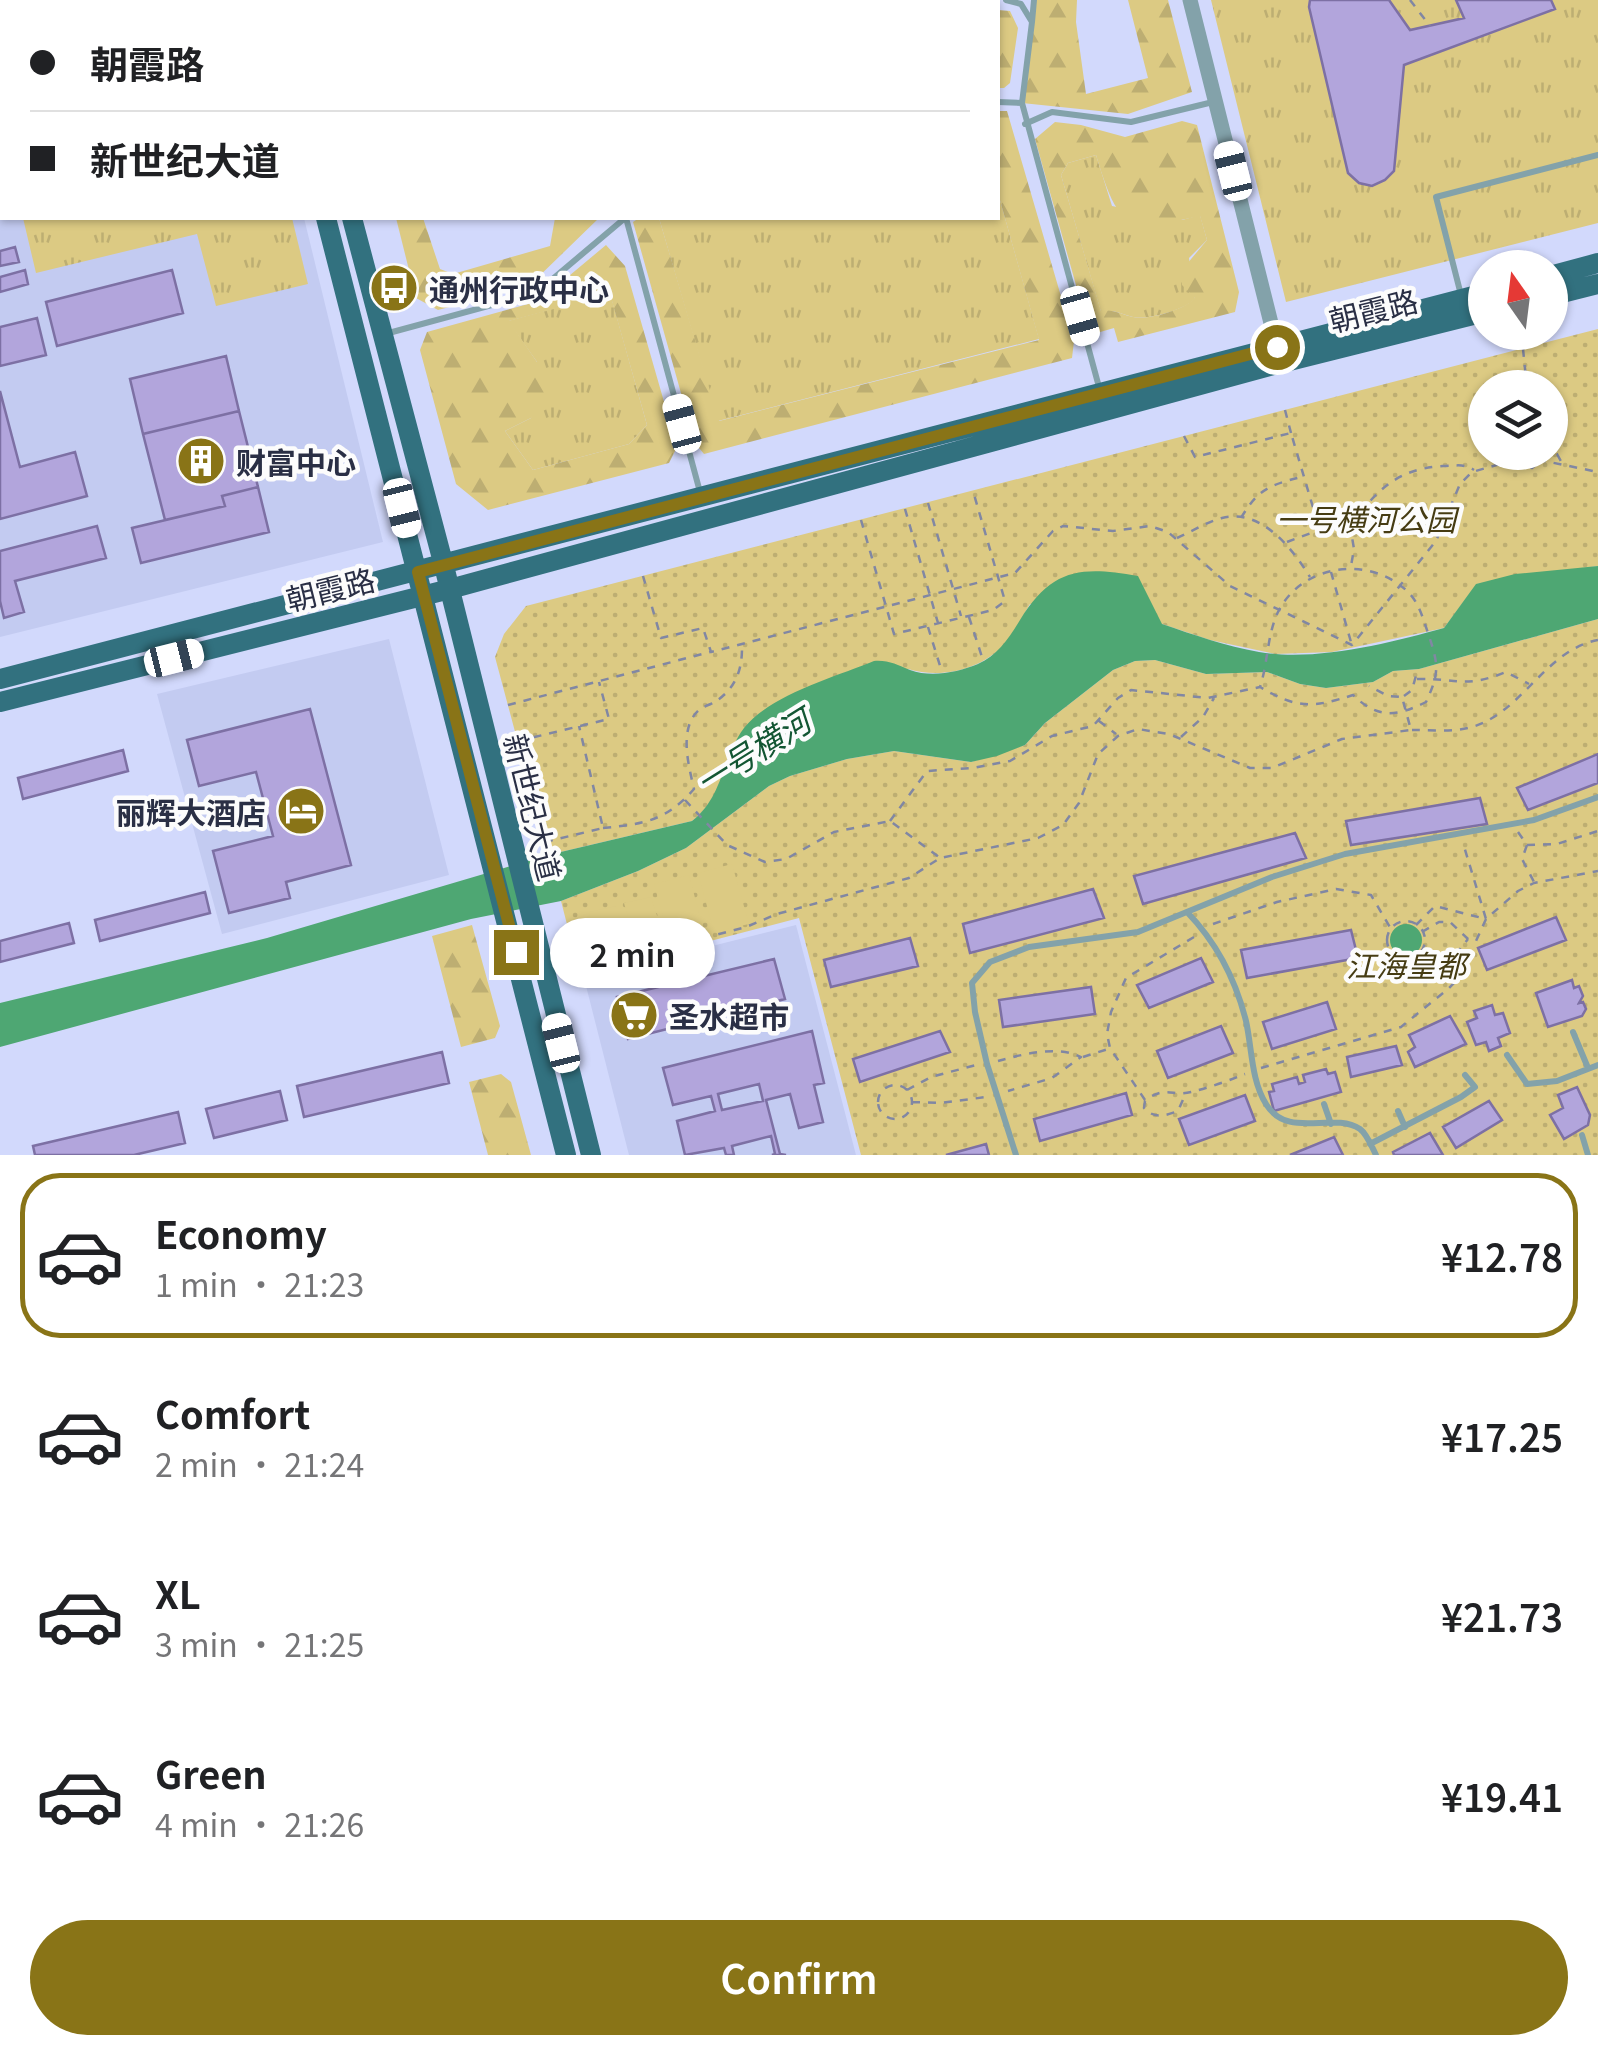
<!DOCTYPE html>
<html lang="en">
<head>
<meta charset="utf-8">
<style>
  body { margin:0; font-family:Georgia,"Noto Sans SC",serif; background:#f2f2f2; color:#202124; height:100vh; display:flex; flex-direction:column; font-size:38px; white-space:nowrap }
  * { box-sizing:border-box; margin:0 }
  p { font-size:32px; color:#757577 }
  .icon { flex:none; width:55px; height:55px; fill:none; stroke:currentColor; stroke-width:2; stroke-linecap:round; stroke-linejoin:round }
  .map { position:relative; height:1155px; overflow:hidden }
  .panel { display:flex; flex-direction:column; background:#fff; flex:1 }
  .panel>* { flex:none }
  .guide { position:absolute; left:0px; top:0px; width:1000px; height:220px; box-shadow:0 2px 8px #0004; display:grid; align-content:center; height:220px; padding:0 30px; background:#fff }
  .needle { width:65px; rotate:346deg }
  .buttons { position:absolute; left:1468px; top:250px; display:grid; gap:20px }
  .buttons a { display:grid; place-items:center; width:100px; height:100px; border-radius:50%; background:#fff; box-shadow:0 2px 8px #0004; font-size:50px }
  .end { position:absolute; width:45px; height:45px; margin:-22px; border:12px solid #897417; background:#fff; box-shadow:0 0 0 5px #fff }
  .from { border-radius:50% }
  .bubble { position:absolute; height:70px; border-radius:35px; background:#fff; box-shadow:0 2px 8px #0004; font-size:32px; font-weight:600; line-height:70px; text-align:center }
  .car { position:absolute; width:30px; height:60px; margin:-30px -15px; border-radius:12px; box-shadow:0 0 8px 2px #0007; background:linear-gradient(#fff 24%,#345 0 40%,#fff 0 76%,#345 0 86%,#fff 0) }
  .guide b { display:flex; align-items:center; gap:35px; height:95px; font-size:38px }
  .guide b+b { border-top:2px solid #e0e0e0 }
  .guide i { width:25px; height:25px; background:#202124 }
  ul { padding:18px 0 0; list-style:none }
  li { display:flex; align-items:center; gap:30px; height:165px; margin:0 20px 15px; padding:0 10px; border:5px solid transparent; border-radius:40px }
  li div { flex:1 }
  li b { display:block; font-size:38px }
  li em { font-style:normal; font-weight:600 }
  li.current { border-color:#897417 }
  li>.icon { width:90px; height:90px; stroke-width:1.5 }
  .cta { display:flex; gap:20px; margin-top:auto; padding:20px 30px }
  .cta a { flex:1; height:115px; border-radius:60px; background:#897417; color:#fff; font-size:40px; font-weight:600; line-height:115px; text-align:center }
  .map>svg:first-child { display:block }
</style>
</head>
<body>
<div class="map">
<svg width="1598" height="1155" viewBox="0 0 1598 1155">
  <defs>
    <pattern id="grass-tufts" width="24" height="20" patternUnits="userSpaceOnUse" patternTransform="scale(2.5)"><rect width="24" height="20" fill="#dcca83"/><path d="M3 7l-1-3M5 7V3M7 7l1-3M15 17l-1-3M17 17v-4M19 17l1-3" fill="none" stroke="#bdae72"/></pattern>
    <pattern id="forest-firs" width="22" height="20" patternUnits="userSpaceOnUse" patternTransform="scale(2.5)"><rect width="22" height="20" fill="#dcca83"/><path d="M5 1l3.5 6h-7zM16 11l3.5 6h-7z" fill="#bdae72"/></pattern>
    <pattern id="park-dots" width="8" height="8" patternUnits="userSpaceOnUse" patternTransform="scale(2.5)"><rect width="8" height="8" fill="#dcca83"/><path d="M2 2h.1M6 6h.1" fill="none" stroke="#bdae72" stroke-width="1.8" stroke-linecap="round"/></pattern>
  </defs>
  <rect width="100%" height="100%" fill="#d2d9fc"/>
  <path fill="#c3cbf1" d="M0,0h249l1,2h-248v216h302l79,324 -383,95z
    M389,639l60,236 -227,59 -65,-240z
    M796,925l60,230h-227l-45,-177z"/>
  <path fill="url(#grass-tufts)" d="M1211,0h387v223l-312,79z
    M1096,155l16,51 70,14 18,-5 7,25 -18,18 6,41c-11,11 -46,21 -62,18 -13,-3 -19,-8 -32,-5l-40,-137 7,-12z
    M998,193l41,146 -321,82 -59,-203h339z
    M23,218h269l16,66 -92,22 -19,-72 -161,39z
    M610,293l37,132 -18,19 -96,26 -28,-39 26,-13 6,-56 -29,-41z"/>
  <path fill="url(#forest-firs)" fill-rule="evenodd" d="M1034,0h43l-1,22 10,72 62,-16 -20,-78h40l24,92 -64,22 -106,-11z
    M998,10l12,1 8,17 -8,55 -6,5h-6z
    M998,111h9l67,230 -2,17 -368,96 -9,-11 -62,-221 6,-4h20l60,203 320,-81 -41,-147z
    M1182,121l15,4 42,167 -4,20 -117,30 -4,-14 -24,7 -55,-196 20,-17 26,3 44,12zM1096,155c22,72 28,78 104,61l7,24 -26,31 1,14 13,13c-11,12 -46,22 -62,19 -13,-3 -19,-8 -32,-6l-40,-136 7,-12z
    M396,218h27l17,51 13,5 97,-28 5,-28h44l-70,68 -91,24 -22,-12z
    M606,245l19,21 52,181 -8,16 -181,47 -32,-26 -36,-134 7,-18 112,-31zM610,294l37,131 -18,19 -96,26 -28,-39 26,-13 15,-25 -9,-31 -28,-41z
    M472,925l28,101 -5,12 -34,9 -29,-111z
    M501,1074l10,8 20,73h-43l-19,-73z"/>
  <path fill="url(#park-dots)" fill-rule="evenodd" d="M1598,329v237l-121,18 -33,44 -112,24 -57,2 -65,-14 -48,-16 -132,-20c-8,13 -15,30 -26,41 -24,25 -63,34 -96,24l-179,86c-8,27 -14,48 -37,66l-144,34 -53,-198 9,-23 22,-28zM1485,388h65v64h-65z
    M1598,619v536h-737l-62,-237 -219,57 -19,-74 77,-30 48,-23 83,-62 21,-10 57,-17 47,-8 77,11 54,-17 20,-22 68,-53 22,-9 20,-1 51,14 61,-2 33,12 26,4 47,-6 20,-11 26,-2z"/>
  <path fill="#dcca83" d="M732,864l17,60 -35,8 -16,-59z
    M689,875l16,61 -34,9 -17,-61z
    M651,897l16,50 -29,7 -14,-51z
    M616,906l15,50 -29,7 -13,-51z"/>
  <path fill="#4ea773" d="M1598,566v53l-179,50 -26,2 -20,11 -47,6 -26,-4 -33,-12 -61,2 -51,-14 -20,1 -22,9 -68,53 -20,22 -28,11 -26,6 -77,-11 -47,8 -57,17 -21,10 -83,62 -48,23 -77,30 -90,18 -471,128v-44l267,-65 281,-83 144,-34c32,-25 29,-62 52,-93 26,-33 91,-51 130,-67 15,-1 23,4 36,9 22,8 48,2 68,-6 20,-9 31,-26 42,-44 32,-52 61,-54 118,-44l24,48c32,11 64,22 97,28 56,10 131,-9 185,-24l32,-44 39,-10z
    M1390 940a16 16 0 1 1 32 0a16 16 0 1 1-32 0Z"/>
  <path fill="#b2a5dc" stroke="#7d70a4" stroke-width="2.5" fill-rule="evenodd" d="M692,0h111l-117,2z
    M1310,0h79l21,30 54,-12 -8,-18h95l4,9 -151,56 -10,106 -9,9 -13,6 -13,-3 -11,-10 -39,-166z
    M15,247l4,15 -19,4v-15z
    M25,270l3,14 -28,8v-15z
    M172,270l11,43 -126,33 -11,-44z
    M37,318l9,37 -46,11v-39z
    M226,356l13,55 -96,23 -13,-55z
    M0,391l20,76 55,-15 12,44 -87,23z
    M239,411l19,76 -36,9 3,10 -60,14 -22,-86z
    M258,487l11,45 -128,31 -9,-35 93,-22 -3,-10z
    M97,526l9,32 -91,23 9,31 -20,6 -4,-17v-50z
    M310,709l41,156 -65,17 4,16 -61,15 -16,-62 60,-15 -17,-64 -57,14 -12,-46z
    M123,750l5,21 -105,28 -5,-21z
    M1598,754v29l-70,27 -11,-22z
    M1480,798l7,26 -136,21 -5,-24z
    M1295,833l11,25 -163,46 -9,-28z
    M1093,889l11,29 -134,35 -7,-29z
    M205,892l5,21 -110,28 -5,-21z
    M1556,917l10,23 -79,30 -9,-22z
    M69,923l5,20 -74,19v-21z
    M1351,930l7,28 -111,20 -6,-28z
    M910,938l8,28 -87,21 -7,-27z
    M1201,958l12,24 -64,26 -12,-23z
    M774,959l11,40 -157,40 -11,-42z
    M1572,980l2,8 5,-2 4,10 -4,7 4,-1 3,7 -4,7 -34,11 -12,-34z
    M1091,987l4,27 -92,13 -4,-27z
    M1327,1002l9,27 -64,20 -9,-27z
    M1492,1005l3,10 8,-2 7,20 -12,5 3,8 -12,5 -3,-9 -10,3 -9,-23 10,-4 -3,-7z
    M1450,1016l16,28 -51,23 -7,-15 7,-5 -6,-12z
    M1221,1026l12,27 -65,25 -11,-27z
    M812,1031l12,52 -10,2 9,37 -24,6 -9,-34 -24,6 14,54 6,1h-14l3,-1 -4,-18 -39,10 2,9h-8l-2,-7 -39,7 -8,-34 38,-10 -4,-15 -38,9 -10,-37zM759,1084l4,17 -41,9 -4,-16z
    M940,1031l10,21 -90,30 -7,-23z
    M1396,1046l6,19 -51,12 -4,-20z
    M442,1052l7,31 -145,34 -7,-31z
    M1326,1069l2,5 7,-2 6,20 -67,19 -5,-19 5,-1 -2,-7 25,-7 2,7 6,-2 -2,-7z
    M1577,1087l13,28 -2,10 -24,14 -14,-24 13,-7 -5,-13z
    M280,1091l7,29 -73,18 -8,-29z
    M1126,1093l6,22 -92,26 -6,-22z
    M1245,1095l10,26 -66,24 -10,-26z
    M1489,1101l13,19 -46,28 -13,-21z
    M178,1112l7,31 -51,12h-99l-2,-9z
    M1430,1133l13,22h-49l-1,-3z
    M1334,1137l9,18h-53z
    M986,1144l3,11h-43z"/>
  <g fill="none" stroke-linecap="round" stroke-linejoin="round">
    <path stroke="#8187a3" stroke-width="2.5" stroke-dasharray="8 8" stroke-linecap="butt" d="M1410,0l20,26
      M1523,349l4,39
      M1285,410l6,23
      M1184,436l11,21 96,-24 29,98
      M1518,460l5,7 9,1 18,-15 7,1 6,11
      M928,503l33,113
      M905,509l33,114
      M1241,518c17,-29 29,-33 60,-41
      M861,520l33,114 99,-24 12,-9 -32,-110
      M1350,525c28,-35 46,-56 93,-59 13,0 20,-3 31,4
      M1177,538c14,-6 29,-16 45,-20 39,-10 70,30 88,59
      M1287,542l24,-9 39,-8 4,24 -3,17
      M1331,572l20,70
      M643,576l18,62 42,-10 8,24 304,-79 38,-42 10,-5 50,5 37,-5 18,6 62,54 122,59 84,-104 24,-57 12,-12 53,-15 73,15
      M969,617l13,40
      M928,627l13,42
      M1417,679c40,-1 47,10 89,-7l23,12
      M1404,696l8,-6 5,-18
      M508,705l202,-53
      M1099,721l17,13
      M1412,730c18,0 38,2 56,-2 53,-12 76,-78 130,-88
      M1181,737l22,-20 11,-19
      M518,741l91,-22 -10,-37
      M685,800l42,45 38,17 21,-3 48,-27 56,-11 49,36
      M890,821l37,-50 46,-3 37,-7 42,-25 41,-10 25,-28 13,-8 77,8 52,-11c37,22 53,21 93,8 25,24 43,22 73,7 13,-28 13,-36 3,-66 -5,-14 -9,-31 -19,-42 -37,-39 -107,-32 -132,18 -11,23 -10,51 -18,75
      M603,828c41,-4 63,-7 91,-39 -5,-22 -16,-61 5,-79 1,-2 12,-6 14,-7 22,-13 29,-32 29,-55
      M1518,832l9,13 -5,14 12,23
      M545,842l58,-14 -24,-102
      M1527,845l30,-1 41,-13
      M1387 940a19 19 0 1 1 38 0a19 19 0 1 1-38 0Z
      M1213,924l64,-22 59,-13 35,6 20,34
      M1416,925l19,-19 51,13 -23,-76
      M1422,932l17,-10h11l18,17 8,2 10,-22 32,-28 16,-8 64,-12
      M1194,937l-68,41 -15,34 -4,22 3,14 35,52c23,-15 27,-3 46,-8 17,-4 37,-11 54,-18
      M579,971l167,-44 31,-13 132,-36 31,-20 98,-20 25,-13 16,-22 19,-49 20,-18 20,-7 31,5 81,34h22l70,-29 69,-9 -9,-33 -14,-1 -19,-10
      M1083,1057l25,-8
      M998,1061c26,-7 59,-16 83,-4l-29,21 -44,13
      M1261,1068l140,-41 47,-38 22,-22 -14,-13 12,-15
      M878 1102a17 17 0 1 1 34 0a17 17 0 1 1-34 0Z
      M907,1090l24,-13 45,-12
      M1145,1101l-1,7c10,11 21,8 34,3l7,-16
      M912,1102l29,1 45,-6"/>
    <path stroke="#83a2aa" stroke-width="6" d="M433,0l2,2
      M837,0l21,2
      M1006,0l15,4 11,18 -10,81
      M818,2l10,-2
      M926,2l5,-2
      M1032,22l2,-22
      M998,102l24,1 77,284
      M1025,124l27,-12 79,10 82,-20
      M626,218l74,274
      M1461,295l-25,-98 162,-42
      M385,334l151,-41 89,-75
      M1187,912c29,30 49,69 59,109 6,27 5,59 20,83 22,36 66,7 94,25 7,5 12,18 16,26
      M1573,1032l15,36
      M1507,1055l20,29 30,-3 41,-16
      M1324,1104l7,20
      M1398,1111l7,16
      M1582,1135l6,20
      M1370,1144l91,-47 14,-10 -10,-12
      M1016,1155l-29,-91 -12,-52 -3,-29 18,-21 39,-15 109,-15 134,-55 73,-23 189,-34 64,-23"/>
    <path stroke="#83a2aa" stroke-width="15" d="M1190,0l89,355"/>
    <path stroke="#32717f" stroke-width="20" d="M275,0v2
      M295,0l1,2
      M326,218l240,937
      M352,218l92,348 147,589
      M1550,276l48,-13
      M1550,296l48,-12
      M0,679l1485,-386
      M0,702l450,-113 831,-226 204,-51"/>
  </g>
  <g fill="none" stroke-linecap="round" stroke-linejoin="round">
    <path stroke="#897417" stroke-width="12" d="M516,952l-98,-380 859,-225"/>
  </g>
  <defs>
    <g id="bus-disc" transform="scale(2.5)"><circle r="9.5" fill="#897417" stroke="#fcfcfc"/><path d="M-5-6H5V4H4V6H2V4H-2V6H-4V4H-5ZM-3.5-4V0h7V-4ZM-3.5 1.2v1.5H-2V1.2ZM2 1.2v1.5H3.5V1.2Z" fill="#fff"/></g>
    <g id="building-disc" transform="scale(2.5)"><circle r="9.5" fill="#897417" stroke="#fcfcfc"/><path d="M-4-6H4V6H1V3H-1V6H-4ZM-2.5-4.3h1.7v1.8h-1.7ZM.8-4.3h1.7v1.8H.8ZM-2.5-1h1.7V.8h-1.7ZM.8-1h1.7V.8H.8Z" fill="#fff"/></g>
    <g id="hotel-disc" transform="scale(2.5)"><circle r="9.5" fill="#897417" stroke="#fcfcfc"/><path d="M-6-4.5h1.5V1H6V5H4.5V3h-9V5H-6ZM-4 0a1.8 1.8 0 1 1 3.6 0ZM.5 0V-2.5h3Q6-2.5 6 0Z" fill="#fff"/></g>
    <g id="supermarket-disc" transform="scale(2.5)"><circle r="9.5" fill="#897417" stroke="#fcfcfc"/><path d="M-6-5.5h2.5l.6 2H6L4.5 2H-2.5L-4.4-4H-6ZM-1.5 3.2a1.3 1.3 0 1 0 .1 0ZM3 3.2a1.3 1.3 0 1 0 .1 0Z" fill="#fff"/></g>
  </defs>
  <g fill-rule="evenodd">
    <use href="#bus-disc" x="394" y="288"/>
    <use href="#building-disc" x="201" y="461"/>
    <use href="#hotel-disc" x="301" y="811"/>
    <use href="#supermarket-disc" x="634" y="1015"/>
  </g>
  <g text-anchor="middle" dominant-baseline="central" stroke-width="9" stroke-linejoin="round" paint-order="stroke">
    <g font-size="30" font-weight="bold" fill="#2a2f45" stroke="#fcfcfc" text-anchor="start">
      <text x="429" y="288">通州行政中心</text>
      <text x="236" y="461">财富中心</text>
      <text x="266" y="811" text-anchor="end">丽辉大酒店</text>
      <text x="669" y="1015">圣水超市</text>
    </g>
    <g font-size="30" fill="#2a2f45" stroke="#fcfcfc">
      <text transform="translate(1373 309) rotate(-14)">朝霞路</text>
      <text transform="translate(330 588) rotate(-14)">朝霞路</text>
      <text transform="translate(534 807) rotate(76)">新世纪大道</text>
    </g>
    <g font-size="30" font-style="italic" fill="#463c13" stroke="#fcfcfc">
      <text x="1366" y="518">一号横河公园</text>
      <text x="1406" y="964">江海皇都</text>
    </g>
    <g font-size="32" font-style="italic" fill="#135633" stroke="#fcfcfc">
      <text transform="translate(752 750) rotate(-32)">一号横河</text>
    </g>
  </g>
</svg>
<div class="buttons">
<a><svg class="needle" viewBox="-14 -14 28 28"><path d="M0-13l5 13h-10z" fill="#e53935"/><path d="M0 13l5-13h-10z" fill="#757577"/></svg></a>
<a><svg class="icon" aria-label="layers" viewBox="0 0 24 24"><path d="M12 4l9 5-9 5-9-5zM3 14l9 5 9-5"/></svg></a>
</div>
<i class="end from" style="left:1277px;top:347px"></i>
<i class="end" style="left:516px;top:952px"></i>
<div class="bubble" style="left:550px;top:918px;width:165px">2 min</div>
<i class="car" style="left:1233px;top:171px;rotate:346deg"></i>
<i class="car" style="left:1080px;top:316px;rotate:164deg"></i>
<i class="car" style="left:682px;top:424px;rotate:345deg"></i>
<i class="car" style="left:402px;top:508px;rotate:166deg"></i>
<i class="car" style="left:174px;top:658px;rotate:76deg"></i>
<i class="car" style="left:561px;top:1043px;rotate:346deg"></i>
<div class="guide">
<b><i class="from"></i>朝霞路</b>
<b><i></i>新世纪大道</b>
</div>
</div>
<section class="panel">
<ul>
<li class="current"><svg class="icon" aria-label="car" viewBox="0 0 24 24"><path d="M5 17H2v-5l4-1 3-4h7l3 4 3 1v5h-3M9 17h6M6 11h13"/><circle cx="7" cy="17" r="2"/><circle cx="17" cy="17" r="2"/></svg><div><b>Economy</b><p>1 min · 21:23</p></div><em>¥12.78</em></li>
<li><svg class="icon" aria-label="car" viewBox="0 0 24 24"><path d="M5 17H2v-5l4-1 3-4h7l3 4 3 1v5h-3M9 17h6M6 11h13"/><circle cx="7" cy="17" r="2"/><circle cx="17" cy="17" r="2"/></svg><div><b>Comfort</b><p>2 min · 21:24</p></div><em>¥17.25</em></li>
<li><svg class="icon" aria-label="car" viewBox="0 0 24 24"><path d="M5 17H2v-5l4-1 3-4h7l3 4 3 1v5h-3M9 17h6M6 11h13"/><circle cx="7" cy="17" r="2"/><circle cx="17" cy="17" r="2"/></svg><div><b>XL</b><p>3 min · 21:25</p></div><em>¥21.73</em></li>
<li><svg class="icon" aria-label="car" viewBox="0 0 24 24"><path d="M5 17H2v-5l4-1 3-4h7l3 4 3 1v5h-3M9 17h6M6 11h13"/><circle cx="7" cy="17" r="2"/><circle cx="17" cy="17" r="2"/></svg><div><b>Green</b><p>4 min · 21:26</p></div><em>¥19.41</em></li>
</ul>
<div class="cta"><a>Confirm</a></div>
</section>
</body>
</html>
